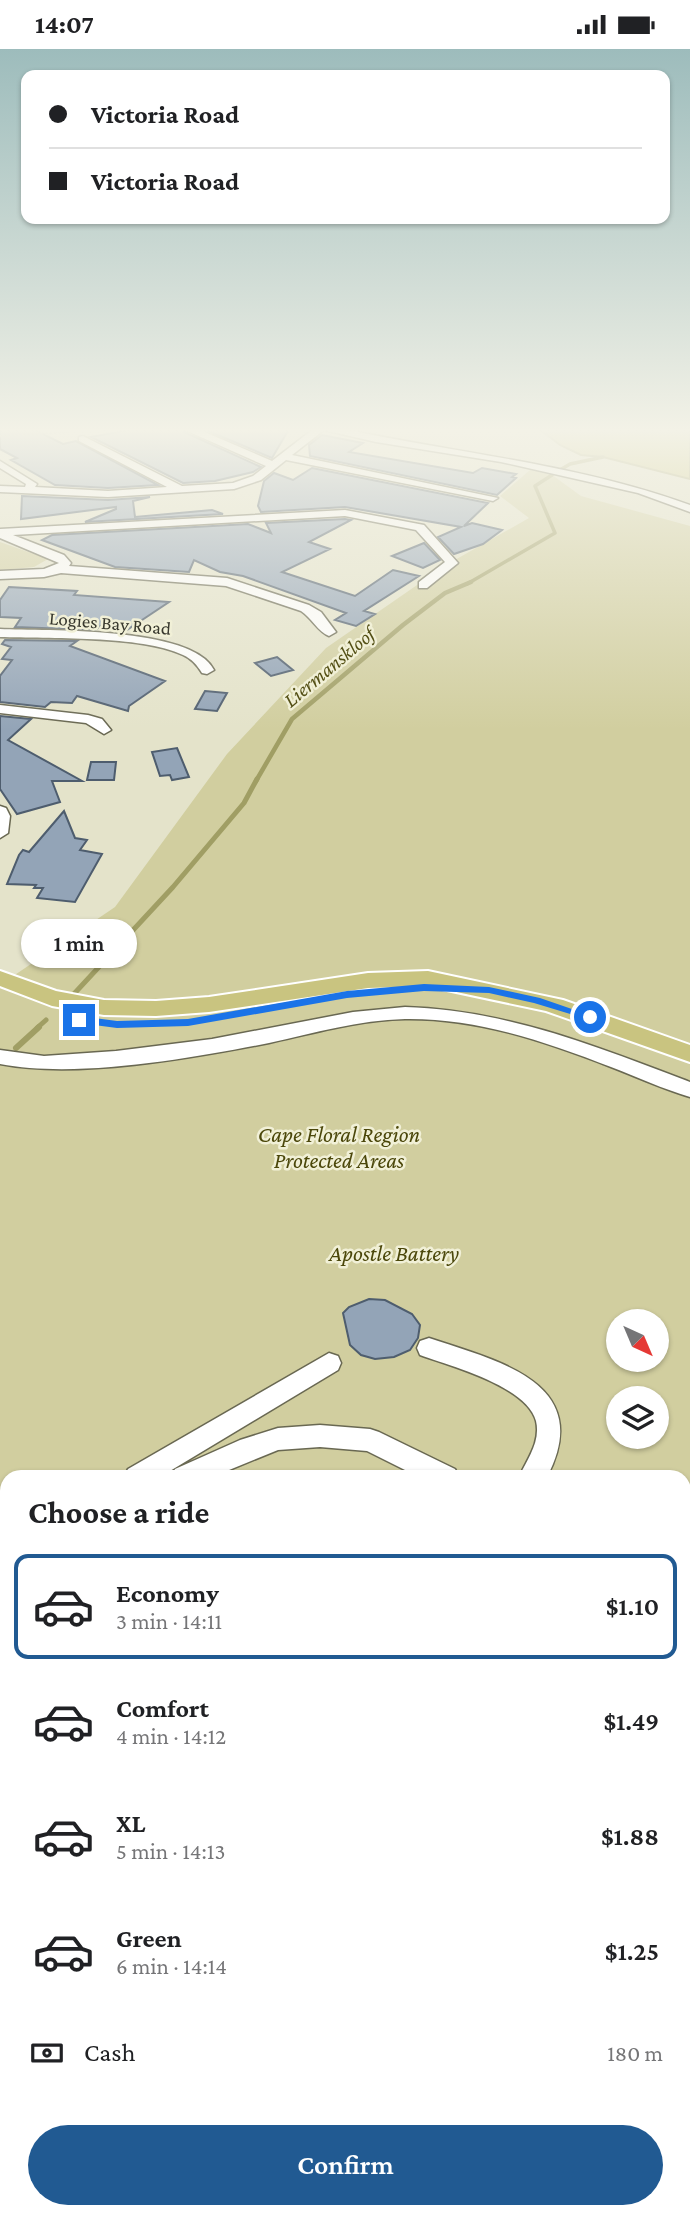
<!DOCTYPE html>
<html lang="en">
<head>
<meta charset="utf-8">
<style>
  body { margin:0; font-family:"Crimson Pro",serif; background:#f2f2f2; color:#202124; height:100vh; display:flex; flex-direction:column; font-size:26px; white-space:nowrap }
  * { box-sizing:border-box; margin:0 }
  p { font-size:23px; color:#757577 }
  .icon { flex:none; width:38px; height:38px; fill:none; stroke:currentColor; stroke-width:2; stroke-linecap:round; stroke-linejoin:round }
  .map { position:relative; flex:1; overflow:hidden }
  .panel { position:absolute; left:0px; top:1421px; width:691px; height:749px; display:flex; flex-direction:column; background:#fff; border-radius:21px 21px 0 0; box-shadow:0 2px 5px #0004 }
  .panel>* { flex:none }
  .guide { position:absolute; left:21px; top:21px; width:649px; height:154px; border-radius:14px; box-shadow:0 2px 5px #0004; display:grid; align-content:center; height:154px; padding:0 28px; background:#fff }
  .needle { width:46px; rotate:136deg }
  .fabs { position:absolute; left:606px; top:1260px; display:grid; gap:14px }
  .fabs a { display:grid; place-items:center; width:63px; height:63px; border-radius:50%; background:#fff; box-shadow:0 2px 5px #0004; font-size:35px }
  .end { position:absolute; width:32px; height:32px; margin:-16px; border:9px solid #1a73e8; background:#fff; box-shadow:0 0 0 4px #fff }
  .from { border-radius:50% }
  .bubble { position:absolute; height:49px; border-radius:24px; background:#fff; box-shadow:0 2px 5px #0004; font-size:23px; font-weight:600; line-height:49px; text-align:center }
  .guide b { display:flex; align-items:center; gap:24px; height:66px; font-size:26px }
  .guide b+b { border-top:2px solid #e0e0e0 }
  .guide i { width:18px; height:18px; background:#202124 }
  ul { padding:0; list-style:none }
  li { display:flex; align-items:center; gap:21px; height:105px; margin:0 14px 10px; padding:0 14px; border:4px solid transparent; border-radius:14px }
  li div { flex:1 }
  li b { display:block; font-size:26px }
  li em { font-style:normal; font-weight:600 }
  li.selected { border-color:#215a92 }
  li>.icon { width:63px; height:63px; stroke-width:1.5 }
  h2 { padding:0 28px; font-size:32px; line-height:84px }
  .pay { display:flex; align-items:center; gap:18px; height:77px; padding:0 28px; font-size:26px }
  .pay p { margin-inline-start:auto }
  .action { display:flex; gap:14px; margin-top:auto; padding:14px 28px }
  .action a { flex:1; height:80px; border-radius:42px; background:#215a92; color:#fff; font-size:28px; font-weight:600; line-height:80px; text-align:center }
  .status { display:flex; justify-content:space-between; align-items:center; height:49px; padding:0 35px; background:#fff; direction:ltr }
  .status svg { height:19px; fill:currentColor }
  .map>svg:first-child { display:block }
</style>
</head>
<body>
<div class="status"><b>14:07</b><svg viewBox="0 0 49 12"><path d="M0 12V9h3v3zM5 12V6h3v6zM10 12V3h3v9zM15 12V0h3v12zM26 1h20v11H26zM47 4h2v5h-2z"/></svg></div>
<div class="map">
<svg width="690" height="2170" viewBox="0 0 690 2170">
  <rect width="100%" height="100%" fill="#e4e3ca"/>
  <path fill="#d1ce9f" fill-rule="evenodd" d="M537,415l44,32 109,30v1693h-690v-1234l115,-78 112,-153 99,-106 120,-83 83,-47 -29,-22zM618,1272h38v39h-38zM618,1349h38v39h-38zM7,1428h677v735h-677z
    M0,493l48,17 -14,8 -34,3z"/>
  <path fill="#cdc97b" stroke="#a09e64" stroke-width="2" d="M537,378h153v52l-87,-22 -22,-2 -21,-10z"/>
  <g fill="none" stroke-linecap="round" stroke-linejoin="round">
    <path stroke="#a09e64" stroke-width="3.5" d="M560,421l10,-6 33,-7
      M467,535l88,-51 -20,-47 17,-11"/>
    <path stroke="#a09e64" stroke-width="4.5" d="M256,732l36,-62 111,-94 42,-32 26,-11"/>
    <path stroke="#a09e64" stroke-width="5" d="M72,947l101,-109 71,-84 13,-24
      M37,979l9,-8"/>
    <path stroke="#a09e64" stroke-width="6" d="M16,999l23,-21"/>
  </g>
  <path fill="#93a4b7" stroke="#4e5d6e" stroke-width="2" d="M0,378h29l34,17 13,-3 82,44 -50,3 -53,-3 -44,-25 6,-2 -17,-9z
    M145,378h37l2,5 77,35 -8,5 -38,9 -32,2 -92,-46z
    M199,378h78l12,2 -17,29z
    M322,386l41,8 -14,9 124,21 9,-5 34,6 -4,3 4,1 -19,17 -187,-39 -1,-11z
    M312,419l176,35 -24,23 8,-3 30,7 -19,14 -29,10 -16,-17 23,-10 -116,-20 -84,5 -3,-6 6,-25 10,-8 19,7z
    M22,447l86,4 42,-3 -17,4 2,16 77,-7 11,4 -138,8 31,-13v-2l-95,12z
    M345,470l6,1 -42,22 21,7 -48,23 73,24 38,-26 26,6 -55,35 11,3 -19,12 -21,-6 11,-7 -103,-37 -23,-4 -26,-12 -5,12 -74,-5 -73,-27 10,-5 196,-11 23,9 -5,-10z
    M424,494l16,17 -17,8 -31,-12z
    M9,538l68,4 -3,4 95,7 -42,28 -25,-5 -7,5 -80,-3 6,-9 -21,-1v-17z
    M5,591l72,1 -7,5 95,35 -36,25 -1,5 -51,-15 -5,7 -21,-1 -6,5 -45,-5v-26l12,-16 -10,-1 9,-12 -9,-3z
    M277,608l16,13 -22,6 -16,-13z
    M205,642l22,2 -10,18 -22,-2z
    M0,667l31,3 -23,21 74,41h-30l8,21 -43,12 -17,-25z
    M177,699l12,29 -17,3 -2,-5 -10,1 -8,-24z
    M91,713h25l-2,18h-27z
    M64,762l11,27 12,2 -7,10 22,4 -27,48 -38,-4 6,-10h-9l2,-3 -29,-1 12,-29 4,-5 6,2z
    M369,1250l16,1 27,14 8,11 -2,13 -8,12 -16,7 -19,2 -14,-4 -11,-10 -7,-32 6,-6z"/>
  <g fill="none" stroke-linecap="round" stroke-linejoin="round">
    <g stroke="#696852" stroke-width="3">
      <path id="minor" d="M184,378h9l79,34 44,-34h18c119,26 241,36 356,78v7l-52,-19 -137,-31 -125,-20 -52,-12 -32,25 206,43 -5,3 -207,-41 -25,20 -27,9 -126,8 -108,-5v-6l25,1 1,-3 -26,-16v-7l37,23 -2,3 73,4 59,-4 -88,-46v-4l4,-1 99,50 51,-3 20,-7 13,-10 -81,-36z
        M345,461l79,15 34,38 -31,25h-8v-6l26,-20 -29,-32 -71,-14 -332,19 51,20 7,8 -2,3 158,12 82,27 12,7 15,20 -7,4c-11,-4 -18,-19 -28,-25l-75,-25 -165,-13 -17,4 -44,2v-8l44,-2 15,-6 -59,-25v-9z
        M0,580c46,2 192,-3 214,41l-7,4 -5,-1c-5,-8 -10,-14 -19,-18 -42,-20 -135,-16 -183,-18z
        M0,656l88,10 14,4 9,11 -7,4 -18,-11 -86,-10z
        M0,757l6,2 4,8 -2,17 -8,5z
        M405,958c101,3 191,39 285,75v15c-27,-8 -53,-20 -79,-30 -67,-26 -134,-49 -206,-48 -46,1 -91,14 -136,24 -77,15 -192,36 -269,21v-14l44,6 72,-5 96,-12 141,-27z
        M429,1289c69,23 167,45 118,139h-28c8,-18 22,-35 17,-56 -9,-35 -86,-55 -116,-66l-3,-7 3,-7z
        M329,1304l9,3 3,7 -3,7 -178,107h-36l4,-8z
        M320,1376l50,4 9,3 76,37 4,8h-40l-52,-26 -47,-4 -42,3 -66,27h-41l4,-8 65,-29 38,-12z
        M7,1466v26l-7,1v-26z
        M7,1619v37l-7,3v-37z"/>
    </g>
    <g stroke="#fff" stroke-width="4">
      <path id="major" d="M0,922l56,20 48,9 52,1 53,-4 159,-24 60,-2 135,29 127,45v17l-144,-51 -118,-25 -60,2 -159,24 -53,4 -52,-1 -52,-9 -52,-20z"/>
    </g>
    <path stroke="#a7a692" stroke-width="2" stroke-dasharray="2.5 2" stroke-linecap="butt" d="M93,381l49,-3
      M411,382l11,-4
      M0,387l71,-4"/>
    <path stroke="#a7a692" stroke-width="4.5" stroke-dasharray="7 4.5" stroke-linecap="butt" d="M684,1619l6,5"/>
    <use href="#minor" fill="#fff" fill-rule="evenodd"/>
    <use href="#major" fill="#c9c480" fill-rule="evenodd"/>
  </g>
  <linearGradient id="sky" x2="0" y2="1"><stop stop-color="#9dbcbc"/><stop offset="0.56" stop-color="#f3f2e7"/><stop offset="1" stop-color="#f3f2e7" stop-opacity="0"/></linearGradient>
  <rect width="690" height="681" fill="url(#sky)"/>
  <path fill="#1a73e8" d="M424,935l65,3 51,11 55,19 -5,3 -56,-17 -45,-10 -65,-2 -77,7 -159,28 -71,2 -38,-5 -6,-3 6,-4 38,5 71,-2 159,-28z"/>
  <g text-anchor="middle" dominant-baseline="central" stroke-width="5" stroke-linejoin="round" paint-order="stroke">
    <g font-size="19" fill="#38382e" stroke="#f1f0d7">
      <text transform="translate(110 574) rotate(5)">Logies Bay Road</text>
    </g>
    <g font-size="21" font-style="italic" fill="#545016" stroke="#f1f0d7">
      <text transform="translate(329 618) rotate(-40)">Liermanskloof</text>
    </g>
    <g font-size="23" font-style="italic" fill="#4b470a" stroke="#f1f0d7">
      <text x="339" y="1085">Cape Floral Region<tspan x="339" dy="26">Protected Areas</tspan></text>
      <text x="394" y="1204">Apostle Battery</text>
    </g>
  </g>
</svg>
<div class="fabs">
<a><svg class="needle" viewBox="-14 -14 28 28"><path d="M0-13l5 13h-10z" fill="#e53935"/><path d="M0 13l5-13h-10z" fill="#757577"/></svg></a>
<a><svg class="icon" aria-label="layers" viewBox="0 0 24 24"><path d="M12 4l9 5-9 5-9-5zM3 14l9 5 9-5"/></svg></a>
</div>
<i class="end from" style="left:590px;top:968px"></i>
<i class="end" style="left:79px;top:971px"></i>
<div class="bubble" style="left:21px;top:870px;width:116px">1 min</div>
<div class="guide">
<b><i class="from"></i>Victoria Road</b>
<b><i></i>Victoria Road</b>
</div>
<section class="panel">
<h2>Choose a ride</h2>
<ul>
<li class="selected"><svg class="icon" aria-label="car" viewBox="0 0 24 24"><path d="M5 17H2v-5l4-1 3-4h7l3 4 3 1v5h-3M9 17h6M6 11h13"/><circle cx="7" cy="17" r="2"/><circle cx="17" cy="17" r="2"/></svg><div><b>Economy</b><p>3 min · 14:11</p></div><em>$1.10</em></li>
<li><svg class="icon" aria-label="car" viewBox="0 0 24 24"><path d="M5 17H2v-5l4-1 3-4h7l3 4 3 1v5h-3M9 17h6M6 11h13"/><circle cx="7" cy="17" r="2"/><circle cx="17" cy="17" r="2"/></svg><div><b>Comfort</b><p>4 min · 14:12</p></div><em>$1.49</em></li>
<li><svg class="icon" aria-label="car" viewBox="0 0 24 24"><path d="M5 17H2v-5l4-1 3-4h7l3 4 3 1v5h-3M9 17h6M6 11h13"/><circle cx="7" cy="17" r="2"/><circle cx="17" cy="17" r="2"/></svg><div><b>XL</b><p>5 min · 14:13</p></div><em>$1.88</em></li>
<li><svg class="icon" aria-label="car" viewBox="0 0 24 24"><path d="M5 17H2v-5l4-1 3-4h7l3 4 3 1v5h-3M9 17h6M6 11h13"/><circle cx="7" cy="17" r="2"/><circle cx="17" cy="17" r="2"/></svg><div><b>Green</b><p>6 min · 14:14</p></div><em>$1.25</em></li>
</ul>
<div class="pay"><svg class="icon" aria-label="cash" viewBox="0 0 24 24"><path d="M3 7h18v10H3z"/><circle cx="12" cy="12" r="2"/></svg>Cash<p>180 m</p></div>
<div class="action"><a>Confirm</a></div>
</section>
</div>
</body>
</html>
